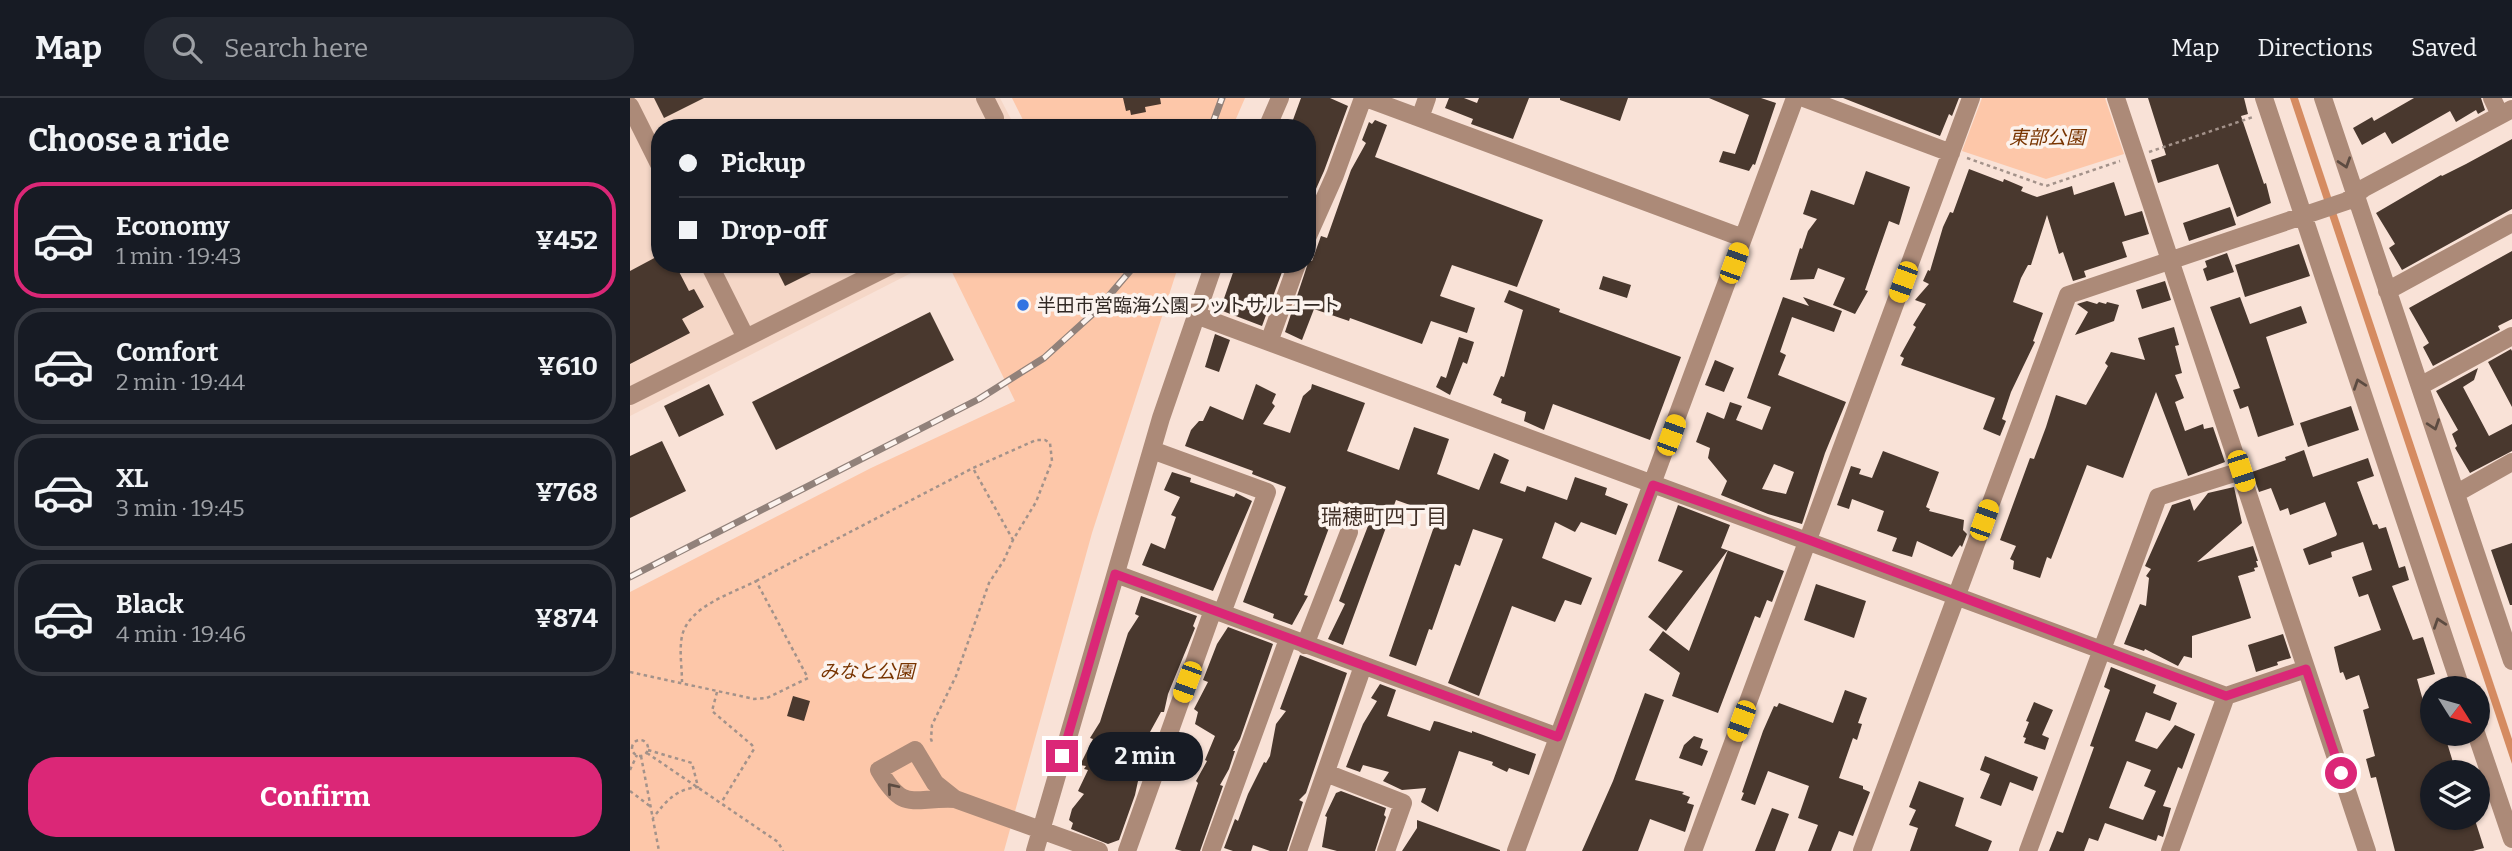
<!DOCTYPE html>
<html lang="en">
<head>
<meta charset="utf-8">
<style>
  body { margin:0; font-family:Bitter,"Noto Sans JP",serif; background:#242831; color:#f1f3f6; height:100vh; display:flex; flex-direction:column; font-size:26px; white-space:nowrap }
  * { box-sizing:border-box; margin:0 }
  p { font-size:23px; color:#9ea1a6 }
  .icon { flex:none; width:38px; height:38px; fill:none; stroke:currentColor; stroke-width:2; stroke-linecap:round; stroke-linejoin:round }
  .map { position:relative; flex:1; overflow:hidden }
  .sheet { display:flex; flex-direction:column; background:#171b24; width:630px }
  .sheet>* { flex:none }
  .banner { position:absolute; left:21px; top:21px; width:665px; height:154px; border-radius:28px; box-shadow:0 2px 5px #0004; display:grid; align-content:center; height:154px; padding:0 28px; background:#171b24 }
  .needle { width:46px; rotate:127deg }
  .fabs { position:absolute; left:1790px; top:578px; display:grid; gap:14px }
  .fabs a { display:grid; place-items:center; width:70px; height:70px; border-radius:50%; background:#171b24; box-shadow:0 2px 5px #0004; font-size:35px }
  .end { position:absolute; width:32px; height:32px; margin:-16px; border:9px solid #db2777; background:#fff; box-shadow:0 0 0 4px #fff }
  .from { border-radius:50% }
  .bubble { position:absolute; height:49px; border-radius:24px; background:#171b24; box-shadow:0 2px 5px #0004; font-size:23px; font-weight:700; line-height:49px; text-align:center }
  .car { position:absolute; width:21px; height:42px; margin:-21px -10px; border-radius:9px; box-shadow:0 0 5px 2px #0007; background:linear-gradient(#f5c518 24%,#345 0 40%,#f5c518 0 76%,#345 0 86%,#f5c518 0) }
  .banner b { display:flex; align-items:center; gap:24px; height:66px; font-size:26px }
  .banner b+b { border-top:2px solid #363941 }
  .banner i { width:18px; height:18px; background:#f1f3f6 }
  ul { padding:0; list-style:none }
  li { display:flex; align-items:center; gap:21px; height:116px; margin:0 14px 10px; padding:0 14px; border:4px solid #363941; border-radius:28px }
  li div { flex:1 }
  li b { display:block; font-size:26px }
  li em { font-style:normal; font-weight:700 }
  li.current { border-color:#db2777 }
  li>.icon { width:63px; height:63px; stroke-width:1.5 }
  h2 { padding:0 28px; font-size:32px; line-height:84px }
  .action { display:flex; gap:14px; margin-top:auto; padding:14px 28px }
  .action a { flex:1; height:80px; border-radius:28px; background:#db2777; color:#fff; font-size:28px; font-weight:700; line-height:80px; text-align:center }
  header { display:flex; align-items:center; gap:42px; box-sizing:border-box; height:98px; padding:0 35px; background:#171b24; border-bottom:2px solid #363941 }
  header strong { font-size:33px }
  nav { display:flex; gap:38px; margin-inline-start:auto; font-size:24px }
  .search { width:490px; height:63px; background:#242831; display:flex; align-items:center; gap:18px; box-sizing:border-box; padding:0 24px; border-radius:28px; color:#9ea1a6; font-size:26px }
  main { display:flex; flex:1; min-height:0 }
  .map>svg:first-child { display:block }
</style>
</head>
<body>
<header>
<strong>Map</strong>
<div class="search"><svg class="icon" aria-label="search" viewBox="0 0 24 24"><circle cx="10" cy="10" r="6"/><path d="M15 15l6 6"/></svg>Search here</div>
<nav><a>Map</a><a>Directions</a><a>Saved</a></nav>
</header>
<main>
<section class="sheet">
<h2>Choose a ride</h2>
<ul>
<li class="current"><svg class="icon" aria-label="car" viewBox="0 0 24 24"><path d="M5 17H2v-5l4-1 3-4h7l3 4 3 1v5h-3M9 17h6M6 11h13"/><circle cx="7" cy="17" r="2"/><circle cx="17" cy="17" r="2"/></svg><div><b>Economy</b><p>1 min · 19:43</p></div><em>¥452</em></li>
<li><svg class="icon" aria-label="car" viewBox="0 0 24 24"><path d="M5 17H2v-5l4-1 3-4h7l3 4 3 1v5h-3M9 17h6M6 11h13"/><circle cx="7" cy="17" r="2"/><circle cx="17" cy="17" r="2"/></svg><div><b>Comfort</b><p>2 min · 19:44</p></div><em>¥610</em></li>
<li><svg class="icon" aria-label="car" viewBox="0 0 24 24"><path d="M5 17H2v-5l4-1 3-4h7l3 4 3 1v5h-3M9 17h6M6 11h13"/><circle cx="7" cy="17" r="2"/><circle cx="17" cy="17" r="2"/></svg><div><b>XL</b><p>3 min · 19:45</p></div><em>¥768</em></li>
<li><svg class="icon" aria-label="car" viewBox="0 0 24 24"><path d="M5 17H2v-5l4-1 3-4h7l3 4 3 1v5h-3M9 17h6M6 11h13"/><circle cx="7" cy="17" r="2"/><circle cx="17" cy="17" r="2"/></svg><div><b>Black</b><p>4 min · 19:46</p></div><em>¥874</em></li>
</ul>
<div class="action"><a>Confirm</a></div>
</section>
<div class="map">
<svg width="1882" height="753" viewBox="0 0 1882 753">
  <rect width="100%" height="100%" fill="#f9e2d7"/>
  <path fill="#f5d7c7" d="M0,0h370l12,23 -4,7h-348v136h269l-299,152z"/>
  <path fill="#fdc7a9" d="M382,0h233l-13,30h-213l4,-8z
    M1352,0h123l19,56 -78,25 -84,-28z
    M318,166h231l-87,269 -88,318h-374v-259l241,-124 144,-67z"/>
  <path fill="#d58b61" d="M1660,0h8l214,641v25z"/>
  <path fill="#49382e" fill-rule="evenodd" d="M24,0h50l-40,20z
    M493,0h37l1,6 -16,3 1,5 -15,3 -1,-5 -4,1z
    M671,0h29l18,8 -24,65 -17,38v-81h-17z
    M819,0h15l13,5 2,-5h50l-16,41 -42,-15 2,-5 -28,-11z
    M930,0h68l-8,23 -60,-21z
    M1079,0h52l15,5 -21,62 -2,-1 -4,7 -30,-9 4,-11 12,3 14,-39z
    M1213,0h116l-7,18 -3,-2 -9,22z
    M1518,0h96l4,16 -7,2 23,68 2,-1 5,20 -34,14 -19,-53 -60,19 -7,-23 15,-5z
    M1784,0h67l4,12 -7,4 -2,-4 -20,12 -6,-11 -58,33 -7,-12 -23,13 -9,-17 19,-11 2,4z
    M745,22l12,5 -12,32 168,63 -26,67 -65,-22 -12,31 35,12 -8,25 -36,-12 -9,23 -72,-26 -1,3 -35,-12 -12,31 -17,-8 24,-72 3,1 9,-25 6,2 24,-68 15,-27 -4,-3 7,-18 3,2z
    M1882,41v70l-110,61 -13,-22 6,-4 -19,-31 65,-38 1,1 24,-12z
    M1339,71l34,13 1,-3 19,8 -2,4 16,6 35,-11 2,9 40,-13 11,34 17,-5 7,23 -27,8 5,15 -43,14 2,6 -13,4 -10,-29 -4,2 -12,-39 -16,50h-3l-7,13 -8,24 30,11 -10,28 2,1 -24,50 -9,27 4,2 -6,15 -17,-7 12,-31 -94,-33 3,-7 -4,-2 16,-29 -3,-2 13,-21 -11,-4 14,-16 -6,-3 5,-11 2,1 13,-44 7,-15 3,1z
    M1236,73l44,16 -11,38 -10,-4 -24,69 3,1 -13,23 -22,-9 12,-27 -27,-10 -4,11 -24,1 10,-32 2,1 6,-18 9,-12 -14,-5 8,-24 43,15z
    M1600,109l6,18 -47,16 -6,-18z
    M1669,146l11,32 -65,21 -10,-32z
    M1882,153v68l-14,7 2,4 -67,36 -10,-19 6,-4 -20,-35z
    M1597,155l7,19 -27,9 -4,-12 4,-2 -2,-6z
    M30,157v9h15l14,27 5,-2 10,18 -22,12 8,14 -60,31v-93z
    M144,166h55l-44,22z
    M606,166h49l-23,62 -42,-16z
    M973,178l28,9 -4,13 -28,-9z
    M1535,183l6,19 -29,9 -6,-19z
    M879,192l51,19 -1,3 122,45 -31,83 -97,-36 -9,26 -20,-9 2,-9 -25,-9 1,-4 -9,-4 8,-19 3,1 19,-67 -19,-8z
    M1153,199l26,9 -6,-9 39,14 -8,21 -42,-15 -12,35 6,3 -8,20 68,27 -21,51 -23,71 -34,-10 -47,-19 6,-14 -19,-23 2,-10 -14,-6 11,-30 17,7 6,-17 12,4 -6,14 26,10 9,-23 -24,-9zM1144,366l20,8 -8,22 -24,-5z
    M1610,199l10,27 51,-18 6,17 -41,14 28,88 -36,12 -10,-31 -8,3 -7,-19 7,-2 -30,-81z
    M1457,203l10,3 2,-2 7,2 1,-2 12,3 -5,16 -39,14 13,-23 -11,-8z
    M300,214l24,48 -178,90 -24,-48z
    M1544,229l5,18 -4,1 7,27 -7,2 9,23 -9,4 10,29 18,-7 1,5 9,-2 12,35 -37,14 -32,-84 -33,86 -36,-13 -36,94 -4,-2 -7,21 -27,-9 1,-8 -4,-2 6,-13 -16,-6 30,-82 4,1 12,-32 10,-32 30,10 22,-39 -3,-3 6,-11 34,8 -7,-22z
    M585,236l15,6 -11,32 -14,-5z
    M829,239l15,5 -7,22 -4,-2 -13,33 -14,-8 5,-11 5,2z
    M1881,251l1,2v56l-24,-45z
    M1085,262l19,8 -10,24 -19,-7z
    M1848,270l-4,12 -11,7 26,49 23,-12v27l-42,22 -15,-25 2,-2 -5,-12 6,-4 -22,-39z
    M79,286l15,31 -45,22 -15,-31z
    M626,286l20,10 -4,9 3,3 -12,18 27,9 13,-37 8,-7 1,-5 53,19 -18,48 52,19 15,-43 35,12 -12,35 42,16 15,-37 15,7 -9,23 25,9 2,-6 40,14 8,-23 32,11 -2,7 23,9 -12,31 -35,-13 -6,10 -20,-10 -13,36 50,20 -11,27 -16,-5 -10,22 -43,-16 -33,90 -31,-13 55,-144 -30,-10 -13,37 -5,-2 -23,66 -3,-1 -13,37 -27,-10 49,-141 -42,-15 -53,145 -15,-6 17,-35 -6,-3 34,-88 -24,-11 -1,3 -9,-4 -35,94 4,1 -16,29 -19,-7 1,-4 -31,-12 43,-115 -34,-13 1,-3 -68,-25 6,-16 8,-9h4l7,-15 33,14z
    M1721,308l8,24 -51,17 -8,-24z
    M32,343l24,50 -56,27v-62z
    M1674,352l9,27 55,-19 6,18 -17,6 16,43 4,-1 2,5 7,-2 13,41 6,-2 4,14 -17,6 21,54 10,-3 12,37 -18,5 15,54h12l12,39h-24v45h42l10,31 -11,3h-78l-19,-74 -5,1 -5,-19 9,-3 -12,-46 6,-2 -10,-33 -13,5 -3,-8 -3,1 -6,-26 47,-17 -13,-36 -9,3 -7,-20 20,-7 -9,-28 -32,10 1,5 -23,8 -6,-16 33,-13 1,-2 -12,-32 -35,13 -2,-7 -8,3 -9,-23 -12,4 -7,-20 34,-12 -1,-3z
    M1253,353l56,21 -13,35 4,2 -1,2 35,9 -1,10 4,4 -5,13 -2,-2 -8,12 -35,-16 -5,16 -20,-6 5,-13 -20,-7 7,-20 -32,-12 -3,10 -12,-4 14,-39 10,3 -2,5 13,4z
    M542,374l19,6 -1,4 44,15 2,-4 16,8 -39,90 -71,-26 9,-22 14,6 11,-32 -5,-2 9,-18 -16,-7z
    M1604,389l8,36 -45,39 56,-16 5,15h-2l2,6 -4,1 1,3 -17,5 13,42 -59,18v22l-8,-2 -6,10 -33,-17 -1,2 -20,-7 16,-40 6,2 3,-28 -3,-2 5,-7 -6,-3 27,-61 18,-6 4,12 14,-18z
    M1048,407l52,20 -9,23 63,23 -12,31 -5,-2 -7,18 -5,-2 -37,97 -46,-17 8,-23 -31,-23 14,-19 26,20 39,-101 -62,81 -18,-14 35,-46 -25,-10z
    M1882,445v62h-2l-19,-55z
    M1186,486l50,17 -12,37 -50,-18z
    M511,498l56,20 -4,10 2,2 -27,66 -4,18h-3l-11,20 4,3 -10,33 -3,-1 -6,28 -16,45 -11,4 -37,-15 2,-6 -4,-3 3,-11 12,-15 -6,-3 10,-21 -4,-1 2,-3 -6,-1 13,-26 -3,-1 10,-16 28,-89 11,-17 -4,-2z
    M598,529l45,17 -33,95 -7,12h2l-6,18 -9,16 3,1 -23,65h-18l-7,-2 23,-66 -2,-2 11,-20 -2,-1 10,-24 -20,-12 3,-12 -4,-3 14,-27 -5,-2 14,-36z
    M1653,536l8,24 -14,4 1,3 -22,7 -8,-27z
    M670,557l47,18 -41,120 -7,7 4,2 -16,49h-17l-17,-6 -2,6h-18l-9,-3 11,-29 3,2 10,-27 16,-32 2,1 4,-7 6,-32 10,-13 -6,-2z
    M1481,569l45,18 -3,8 24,10 -7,18 -24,-9 -11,29 22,8 18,-24 20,9 -13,35 -4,-2 -15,39 8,2 -8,29 -5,-2 -2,6 -51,-18 -7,18 -9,-3 -5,13h-35l8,-20 6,2 31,-86 -4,-1 20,-56 -6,-3zM1497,663l24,9 -7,16 12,5 -13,29 -34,-12z
    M750,586l16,6 -9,26 43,15 4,-10 5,1 33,11v-2l64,23 -7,21 -20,-7 -2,4 -15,-7 1,-3 -34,-11 -21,61 -17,-10 5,-14 -24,2 -19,-9 6,-9 -26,-7 -3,7 -14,-5 17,-43 14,-23 -6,-3z
    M1215,592l22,8 -9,25 4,1 -5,16 -4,-2 -14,40 24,8v3l7,3 -17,44 -14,-5 -8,20h-23l10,-26 -20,-7 11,-32 -41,-15 -13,34 -14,-5 3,-7 -2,-1 21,-61 11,-25 3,1 2,-4 54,20z
    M1015,595l19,7 -29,80 49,12 -2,2 8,3 -3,6 7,2 -9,27 -35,-13 -12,32h-56l31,-70z
    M163,598l17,5 -6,20 -17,-5z
    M1404,604l19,8 -11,25 7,3 -4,12 -21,-7 2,-5 -3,-1 6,-15 -3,-1z
    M1064,638l9,3 -3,9 8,3 -6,15 -23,-8 5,-13z
    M1355,658l53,21 -5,14 -23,-9 -9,24 -21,-8 10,-24 -10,-4z
    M1289,683l45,17 -9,28 37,15 -4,10h-78l8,-23 -9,-3 7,-15 -7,-3z
    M711,693l45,17 -2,7 2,2 -11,34h-38l-15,-4 5,-30 -2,-1 11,-23z
    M1142,710l17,6 -14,37h-20z
    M787,722l83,30v1h-98l15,-23z"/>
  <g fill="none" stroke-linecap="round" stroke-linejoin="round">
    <path stroke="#a3928a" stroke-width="2.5" stroke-dasharray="3.5 3.5" stroke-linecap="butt" d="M1519,54l104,-35
      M1337,60l79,28 74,-25
      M344,372l39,70
      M126,483l217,-113 63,-28h9l5,3 2,18 -16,41 -23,38 -9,20 -15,23 -33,93 -24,49 -1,14 2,6
      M0,574l124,27 13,-1 41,-20 -52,-97c-25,13 -67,25 -74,55 -3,15 0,31 0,46
      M87,594l-5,19 40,34 2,4 -33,54
      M2 650a8 8 0 1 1 16 0a8 8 0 1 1-16 0Z
      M18,652l44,13 6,24c-22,2 -32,14 -45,31
      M17,655l131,89 5,9
      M11,658l18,95
      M0,672l7,-15
      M0,693l21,16"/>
    <path stroke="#ac8a78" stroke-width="18" d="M355,0l10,20 -4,10
      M736,0l377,140
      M1174,0l147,55
      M1486,0l251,753
      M1634,0l197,590
      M1693,0l189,563
      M1862,0l8,17
      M0,8l30,60
      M790,20l7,-20
      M637,30l13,-30
      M677,140l28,-63 28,-77
      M79,166l37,74
      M1757,193l125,-68
      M566,217l1030,381 80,-27
      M639,244l28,-78
      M1790,288l92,-50
      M0,298l264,-132
      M522,352l115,42 -45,121
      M1827,395l55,-31
      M486,476l442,163
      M675,547l44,-113
      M1846,635l36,106
      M696,675l77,30 -17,48
      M325,701c-44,-2 -51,14 -76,-29l36,-20 20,33 20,16 144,52
      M405,753l126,-433 53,-154
      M497,753l86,-241
      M581,753l77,-212
      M668,753l65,-185
      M886,753l279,-753
      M1063,753l278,-753
      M1232,753l206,-556 279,-94 17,-13 148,-79
      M1398,753l130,-354 83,-26
      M1540,753l56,-155"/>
    <g stroke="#91817a" stroke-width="7">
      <path id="rail" d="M581,30l11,-30
        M0,479l349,-178 65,-41 52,-47 40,-47"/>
    </g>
    <use href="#rail" stroke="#fcf3ee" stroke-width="4.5" stroke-dasharray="13" stroke-linecap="butt"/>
  </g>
  <defs><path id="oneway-chevron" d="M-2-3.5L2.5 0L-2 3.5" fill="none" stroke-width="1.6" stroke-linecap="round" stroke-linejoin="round" transform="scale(1.75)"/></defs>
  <g stroke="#5c4b41">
    <use href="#oneway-chevron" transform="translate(1715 65) rotate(72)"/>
    <use href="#oneway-chevron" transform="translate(1729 286) rotate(-109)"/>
    <use href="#oneway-chevron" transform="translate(1804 327) rotate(71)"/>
    <use href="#oneway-chevron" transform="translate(1809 525) rotate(-109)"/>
    <use href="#oneway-chevron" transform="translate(262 690) rotate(-130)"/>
  </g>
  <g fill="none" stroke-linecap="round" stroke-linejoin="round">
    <path stroke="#db2777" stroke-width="9" d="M432,658l53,-182 443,163 95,-252 156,55 417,156 80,-27 35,104"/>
  </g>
  <circle fill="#3274e2" stroke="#fcf3ee" stroke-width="2.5" cx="393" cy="207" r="7"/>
  <g text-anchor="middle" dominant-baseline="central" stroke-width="7" stroke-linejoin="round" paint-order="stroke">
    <g font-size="19" font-style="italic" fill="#783400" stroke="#fcf3ee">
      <text x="1417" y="39">東部公園</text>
      <text x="237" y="573">みなと公園</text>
    </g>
    <g font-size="19" fill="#312924" stroke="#fcf3ee" text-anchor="start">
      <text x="407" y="207">半田市営臨海公園フットサルコート</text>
    </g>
    <g font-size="21" fill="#402f26" stroke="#fcf3ee">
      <text x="754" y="419">瑞穂町四丁目</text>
    </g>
  </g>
</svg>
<div class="fabs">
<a><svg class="needle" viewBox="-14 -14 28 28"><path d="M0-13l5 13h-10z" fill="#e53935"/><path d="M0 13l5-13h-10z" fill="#9ea1a6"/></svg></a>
<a><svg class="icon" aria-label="layers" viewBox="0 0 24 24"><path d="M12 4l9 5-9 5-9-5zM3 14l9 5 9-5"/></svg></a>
</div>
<i class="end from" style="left:1711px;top:675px"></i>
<i class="end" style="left:432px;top:658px"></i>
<div class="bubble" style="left:457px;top:634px;width:116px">2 min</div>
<i class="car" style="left:1104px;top:165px;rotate:20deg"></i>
<i class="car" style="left:1273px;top:184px;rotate:200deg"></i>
<i class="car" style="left:1041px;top:337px;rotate:20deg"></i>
<i class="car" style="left:1611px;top:373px;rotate:162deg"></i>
<i class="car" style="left:1354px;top:422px;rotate:20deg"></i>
<i class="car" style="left:557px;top:584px;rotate:200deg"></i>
<i class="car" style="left:1111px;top:623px;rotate:200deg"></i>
<div class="banner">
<b><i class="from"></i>Pickup</b>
<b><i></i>Drop-off</b>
</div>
</div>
</main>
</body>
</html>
